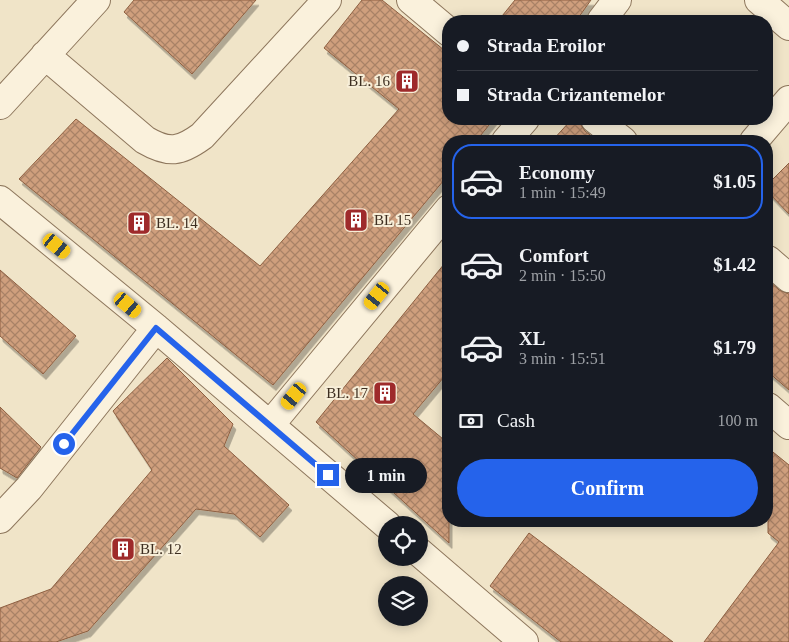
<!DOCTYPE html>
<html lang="en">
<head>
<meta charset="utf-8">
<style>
  body { margin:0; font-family:Georgia,serif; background:#242831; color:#f1f3f6; height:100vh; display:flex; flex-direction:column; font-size:19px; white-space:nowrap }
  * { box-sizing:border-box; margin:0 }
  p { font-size:16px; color:#9ea1a6 }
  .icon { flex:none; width:28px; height:28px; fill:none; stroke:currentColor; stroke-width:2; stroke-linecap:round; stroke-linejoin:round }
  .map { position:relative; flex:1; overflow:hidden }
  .details { position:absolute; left:442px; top:135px; width:331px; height:392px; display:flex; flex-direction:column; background:#171b24; border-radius:20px; box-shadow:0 2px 12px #0003 }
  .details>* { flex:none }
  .banner { position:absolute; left:442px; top:15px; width:331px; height:110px; border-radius:20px; box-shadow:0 2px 12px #0003; display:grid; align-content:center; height:110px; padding:0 15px; background:#171b24 }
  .buttons { position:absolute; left:378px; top:516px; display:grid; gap:10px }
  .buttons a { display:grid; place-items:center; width:50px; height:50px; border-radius:50%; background:#171b24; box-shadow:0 2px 12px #0003; font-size:25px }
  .end { position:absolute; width:22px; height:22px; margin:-11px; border:6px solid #2563eb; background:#fff; box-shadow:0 0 0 2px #fff }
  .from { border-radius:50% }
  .bubble { position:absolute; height:35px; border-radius:18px; background:#171b24; box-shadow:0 2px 12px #0003; font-size:16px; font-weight:600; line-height:35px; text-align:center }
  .car { position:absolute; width:15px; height:30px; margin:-15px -8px; border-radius:6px; box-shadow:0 0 4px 1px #0007; background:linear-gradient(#f5c518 24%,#345 0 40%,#f5c518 0 76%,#345 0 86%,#f5c518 0) }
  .banner b { display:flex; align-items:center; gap:18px; height:48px; font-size:19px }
  .banner b+b { border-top:1px solid #363941 }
  .banner i { width:12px; height:12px; background:#f1f3f6 }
  ul { padding:9px 0 0; list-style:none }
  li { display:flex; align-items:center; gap:15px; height:75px; margin:0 10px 8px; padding:0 5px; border:2px solid transparent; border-radius:20px }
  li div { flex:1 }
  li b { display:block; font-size:19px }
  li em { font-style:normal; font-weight:600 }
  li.active { border-color:#2563eb }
  li>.icon { width:45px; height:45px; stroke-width:1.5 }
  .pay { display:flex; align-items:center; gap:12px; height:55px; padding:0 15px; font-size:19px }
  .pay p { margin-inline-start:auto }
  .action { display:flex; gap:10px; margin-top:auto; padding:10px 15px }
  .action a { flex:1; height:58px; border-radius:30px; background:#2563eb; color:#fff; font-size:20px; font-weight:600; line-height:58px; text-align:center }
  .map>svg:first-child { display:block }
</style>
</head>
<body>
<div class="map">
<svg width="789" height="642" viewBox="0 0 789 642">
  <defs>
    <pattern id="building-cross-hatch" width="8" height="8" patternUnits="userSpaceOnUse" patternTransform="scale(1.25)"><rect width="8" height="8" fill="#cf9f7d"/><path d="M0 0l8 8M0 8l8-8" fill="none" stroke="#a98266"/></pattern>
    <filter id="shadow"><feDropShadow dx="3" dy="5.5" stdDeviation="0" flood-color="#0004"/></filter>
  </defs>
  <rect width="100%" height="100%" fill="#f0e4c8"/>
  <path fill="url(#building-cross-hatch)" stroke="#8d5f41" filter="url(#shadow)" d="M134,0h122l-64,74 -68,-62z
    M362,0h20l67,54v65h45l-18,22h-27v33l-176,211 -254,-206 57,-60 184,147 139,-157 -75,-61z
    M515,0h76l-15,21h-78z
    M572,119h8l1,6 4,6 13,10h-46z
    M789,163v51l-21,-22v-8z
    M449,258v113l-36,43 36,30v99l-133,-121z
    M0,270l76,66 -33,38 -43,-38z
    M768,280l11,10 10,4v96l-21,-18z
    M167,358l66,66 -9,22 65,59 -29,32 -26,-23 -38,-5 -108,122 -32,11h-56v-34l51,-19 101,-119 -39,-59z
    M0,407l41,40 -24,31 -17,-10z
    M768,448l21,17v177h-85l75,-100 -11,-9z
    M529,533l144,109h-112l-71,-56z"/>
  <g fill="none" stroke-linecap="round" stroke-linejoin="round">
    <g stroke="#8d765c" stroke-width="30">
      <path id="minor" d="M411,0l38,32
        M759,0l30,26
        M601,21l16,-21
        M45,55l100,85c24,14 35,12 57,-4l125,-136
        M0,105l96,-105
        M595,119l28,22
        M506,141l19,-22
        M754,141l35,-41
        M0,200l156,128 231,197
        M768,260l21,18
        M768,407l21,18
        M270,425l179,-216
        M0,519l29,-31 127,-160
        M419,552l105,90"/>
    </g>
    <use href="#minor" stroke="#faf1dc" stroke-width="28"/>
  </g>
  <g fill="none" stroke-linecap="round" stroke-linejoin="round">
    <path stroke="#2563eb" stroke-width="6" d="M64,444l92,-116 172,147"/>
  </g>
  <defs>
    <g id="building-square" transform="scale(1.25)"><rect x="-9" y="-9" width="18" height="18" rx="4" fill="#9e2a2b" stroke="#f7eed8"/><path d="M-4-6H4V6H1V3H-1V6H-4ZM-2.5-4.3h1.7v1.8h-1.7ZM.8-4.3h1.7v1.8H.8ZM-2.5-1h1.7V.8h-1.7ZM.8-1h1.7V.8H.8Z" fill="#fff"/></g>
  </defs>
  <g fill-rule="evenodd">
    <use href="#building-square" x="407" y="81"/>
    <use href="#building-square" x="356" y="220"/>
    <use href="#building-square" x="139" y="223"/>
    <use href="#building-square" x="385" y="393"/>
    <use href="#building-square" x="123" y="549"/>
  </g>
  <g text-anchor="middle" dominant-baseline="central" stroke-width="4" stroke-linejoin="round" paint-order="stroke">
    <g font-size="15" fill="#3d2e20" stroke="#f7eed8" text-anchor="start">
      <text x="390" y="81" text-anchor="end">BL. 16</text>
      <text x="374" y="220">BL 15</text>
      <text x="156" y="223">BL. 14</text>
      <text x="368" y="393" text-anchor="end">BL. 17</text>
      <text x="140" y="549">BL. 12</text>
    </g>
  </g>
</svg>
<div class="buttons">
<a><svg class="icon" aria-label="locate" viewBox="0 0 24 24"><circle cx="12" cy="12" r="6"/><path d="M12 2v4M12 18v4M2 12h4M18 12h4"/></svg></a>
<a><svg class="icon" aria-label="layers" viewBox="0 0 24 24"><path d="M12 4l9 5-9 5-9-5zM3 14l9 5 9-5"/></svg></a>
</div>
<i class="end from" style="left:64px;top:444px"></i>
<i class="end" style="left:328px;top:475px"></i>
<div class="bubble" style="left:345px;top:458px;width:82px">1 min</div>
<i class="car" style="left:57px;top:246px;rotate:129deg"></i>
<i class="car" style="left:377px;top:296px;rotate:219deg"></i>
<i class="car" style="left:128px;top:305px;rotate:130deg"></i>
<i class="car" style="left:294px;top:396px;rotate:220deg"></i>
<div class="banner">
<b><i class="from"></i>Strada Eroilor</b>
<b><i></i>Strada Crizantemelor</b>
</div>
<section class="details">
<ul>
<li class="active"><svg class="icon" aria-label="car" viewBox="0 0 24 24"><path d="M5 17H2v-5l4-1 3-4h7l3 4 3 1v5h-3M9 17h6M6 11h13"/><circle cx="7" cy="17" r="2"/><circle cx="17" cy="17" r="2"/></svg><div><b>Economy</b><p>1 min · 15:49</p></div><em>$1.05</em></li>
<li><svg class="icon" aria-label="car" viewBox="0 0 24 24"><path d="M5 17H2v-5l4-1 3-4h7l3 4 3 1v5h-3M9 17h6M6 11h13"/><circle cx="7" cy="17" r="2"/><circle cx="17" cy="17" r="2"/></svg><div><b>Comfort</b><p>2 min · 15:50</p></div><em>$1.42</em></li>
<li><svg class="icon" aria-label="car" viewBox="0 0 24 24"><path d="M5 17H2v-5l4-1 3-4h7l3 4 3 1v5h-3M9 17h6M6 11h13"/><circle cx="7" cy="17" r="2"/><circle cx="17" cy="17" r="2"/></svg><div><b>XL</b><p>3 min · 15:51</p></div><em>$1.79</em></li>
</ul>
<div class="pay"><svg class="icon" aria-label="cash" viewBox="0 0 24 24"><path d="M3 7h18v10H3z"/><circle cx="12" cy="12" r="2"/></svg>Cash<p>100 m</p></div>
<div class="action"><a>Confirm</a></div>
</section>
</div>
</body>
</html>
